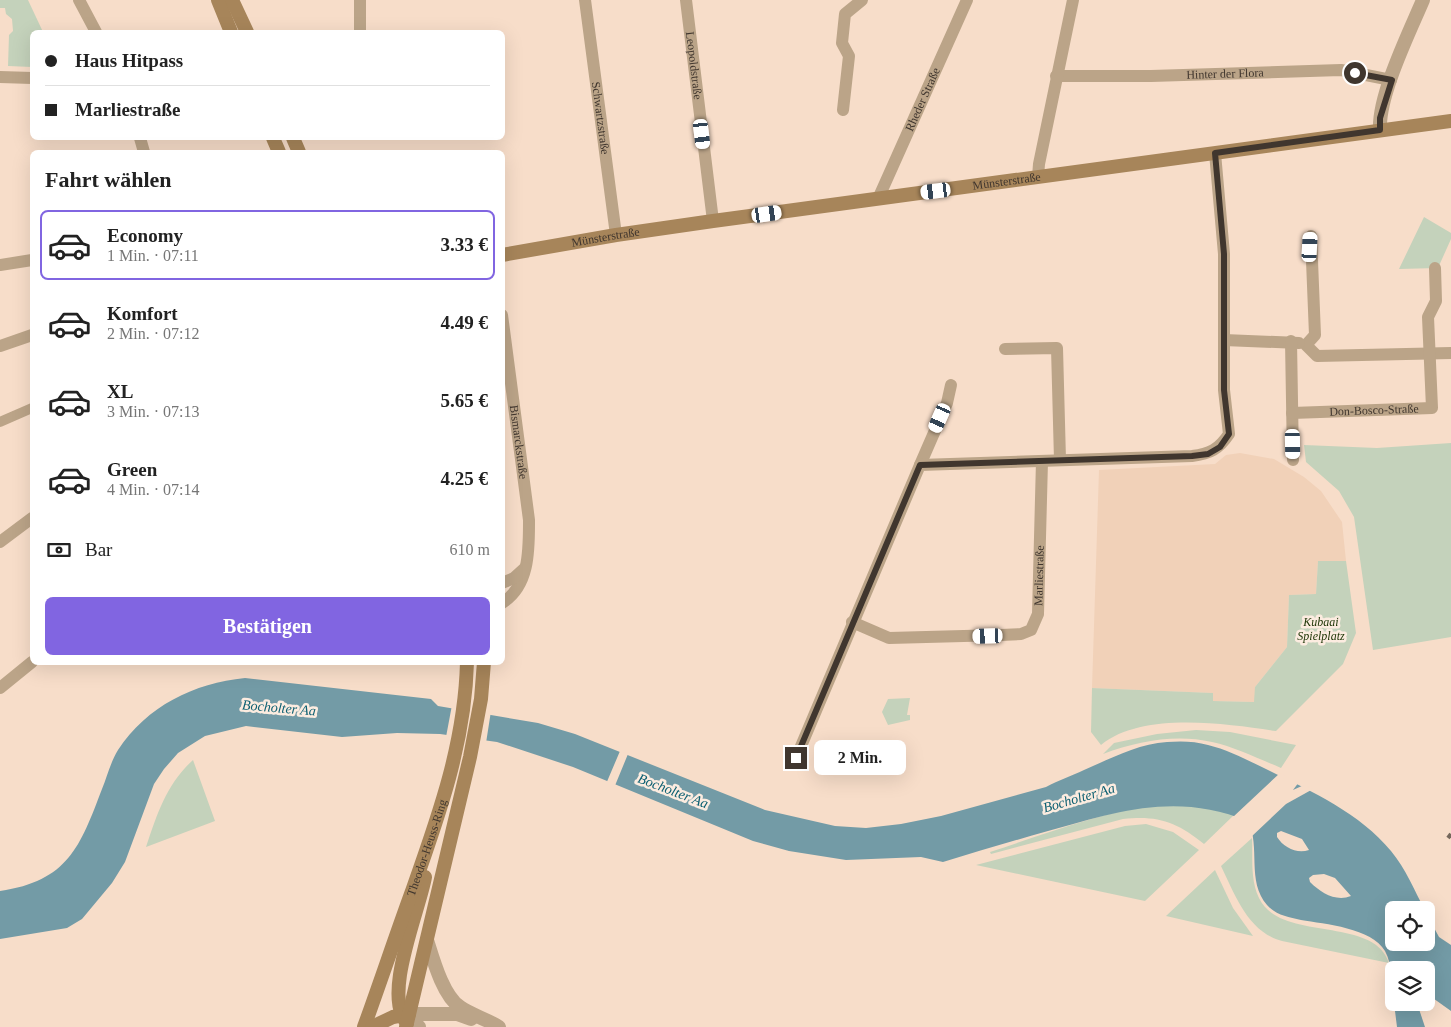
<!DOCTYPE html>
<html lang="de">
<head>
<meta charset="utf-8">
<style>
  body { margin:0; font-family:Georgia,serif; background:#f6f6f6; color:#222; height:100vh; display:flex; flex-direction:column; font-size:19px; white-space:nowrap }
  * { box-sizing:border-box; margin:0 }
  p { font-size:16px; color:#767676 }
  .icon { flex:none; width:28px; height:28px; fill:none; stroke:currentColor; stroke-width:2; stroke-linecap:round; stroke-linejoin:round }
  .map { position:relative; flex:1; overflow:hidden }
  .drawer { position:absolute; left:30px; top:150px; width:475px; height:515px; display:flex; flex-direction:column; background:#fff; border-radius:8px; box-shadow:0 5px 20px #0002 }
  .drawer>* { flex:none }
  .guide { position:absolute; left:30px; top:30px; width:475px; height:110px; border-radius:8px; box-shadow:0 5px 20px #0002; display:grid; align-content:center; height:110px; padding:0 15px; background:#fff }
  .controls { position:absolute; left:1385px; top:901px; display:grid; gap:10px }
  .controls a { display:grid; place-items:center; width:50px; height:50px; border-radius:8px; background:#fff; box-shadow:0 5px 20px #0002; font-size:25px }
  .end { position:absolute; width:22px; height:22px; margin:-11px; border:6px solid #40362e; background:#fff; box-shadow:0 0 0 2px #fff }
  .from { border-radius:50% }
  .bubble { position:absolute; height:35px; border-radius:8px; background:#fff; box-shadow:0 5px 20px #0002; font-size:16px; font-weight:600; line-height:35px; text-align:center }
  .car { position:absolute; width:15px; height:30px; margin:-15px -8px; border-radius:6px; box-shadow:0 0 4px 1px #0007; background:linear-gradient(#fff 24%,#345 0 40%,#fff 0 76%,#345 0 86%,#fff 0) }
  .guide b { display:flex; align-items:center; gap:18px; height:48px; font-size:19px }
  .guide b+b { border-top:1px solid #e0e0e0 }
  .guide i { width:12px; height:12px; background:#222 }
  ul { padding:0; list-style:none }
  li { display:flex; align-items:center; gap:15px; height:70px; margin:0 10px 8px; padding:0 5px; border:2px solid transparent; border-radius:8px }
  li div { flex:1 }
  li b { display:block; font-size:19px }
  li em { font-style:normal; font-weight:600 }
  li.active { border-color:#8165e1 }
  li>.icon { width:45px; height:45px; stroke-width:1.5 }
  h2 { padding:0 15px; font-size:22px; line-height:60px }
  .pay { display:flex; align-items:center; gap:12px; height:55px; padding:0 15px; font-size:19px }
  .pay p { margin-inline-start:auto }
  .cta { display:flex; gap:10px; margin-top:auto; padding:10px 15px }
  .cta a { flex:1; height:58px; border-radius:8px; background:#8165e1; color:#fff; font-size:20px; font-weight:600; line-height:58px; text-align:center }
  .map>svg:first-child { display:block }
</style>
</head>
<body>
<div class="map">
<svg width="1451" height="1027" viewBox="0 0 1451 1027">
  <rect width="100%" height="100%" fill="#f7ddc9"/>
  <path fill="#f1d1b8" d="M1240,453l34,6 30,18 17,14 21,31 4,39h-28l-2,33 -27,1 -2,52 -32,40v15l-42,-1v-8l-121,-5 7,-218 116,-6 11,-9z"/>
  <path fill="#c4d2bb" d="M0,0h28l15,32h-11v35l-24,-1 1,-31 4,-4 -1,-12 -6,-5 -1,-6h-5z
    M1424,217l27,16v6l-13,29 -39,1z
    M1451,443v194l-78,13 -19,-133 -15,-26 -33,-29 -2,-17 73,3z
    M1318,561h28l10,72 -13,31 -67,67c-50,-7 -133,-20 -175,14l-10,-13 1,-44 121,5v8l41,1 1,-15 32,-40 2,-52 27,-1z
    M910,698l-3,17h3v5l-22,5 -6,-13 6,-13z
    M1196,730l34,2 66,13 -15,23c-22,-9 -46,-21 -69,-26 -37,-8 -73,-1 -109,12l11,-11 43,-9z
    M193,760l22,61 -69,26c12,-35 20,-62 47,-87z
    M1165,803l51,1 18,11 -30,29c-27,-22 -46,-29 -81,-25l-132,35 -1,-2c58,-19 115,-41 175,-49z
    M1146,824l27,8 26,18 -54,51 -169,-36 149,-39z
    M1252,838c1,20 -2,41 7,60 21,45 115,17 130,65l-107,-22c-34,-9 -47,-46 -61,-75z
    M1215,870l18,38 20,28 -87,-20z"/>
  <path fill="#739ba6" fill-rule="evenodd" d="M245,678l186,21 7,7 100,17 37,11 190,76 70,16 31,2 35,-4 40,-8 105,-29c13,-7 25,-11 38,-17 26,-11 53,-26 83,-28 13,-1 28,-1 41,3 21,5 41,16 60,25 43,21 92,43 123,81 15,18 23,39 34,59h-31v32h32v-29l13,24 12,8v66l-21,-15 -4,2v-28h-32v30c-2,-15 -1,-34 -9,-49 -13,-23 -60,-27 -84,-31 -13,-3 -25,-5 -34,-15 -21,-24 -6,-58 -19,-84 -71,-29 -130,-10 -200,10 -35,10 -70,20 -105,31l-22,-5 -75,3 -57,-9 -36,-10 -180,-74 -76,-25 -57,-8 -43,-1 -55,4 -96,-11 -41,10 -27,17 -14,16 -10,15 -29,78 -13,21 -30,36 -15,9 -67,11v-48c68,-10 80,-44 102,-102 5,-12 9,-28 16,-39 29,-44 76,-67 127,-72zM1281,831l21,8 7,11c-12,4 -25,-2 -32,-13v-4zM1324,874l11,4 16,18c-15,6 -30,-3 -41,-14l-1,-4 4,-3z
    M1394,1003h23l8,24h-28z"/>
  <path fill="#f7ddc9" d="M452,705l39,6 -5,32 -40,-6z
    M620,751l8,3 -14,34 -8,-4z
    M1280,773l19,9 -6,8 11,-5 9,4 -27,15 -35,33 -5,-14 -13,-6z"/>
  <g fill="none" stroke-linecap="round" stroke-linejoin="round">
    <path stroke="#bba488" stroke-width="10" d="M0,422l32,-14"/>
    <g stroke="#bba488" stroke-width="12">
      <path d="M79,0l17,32"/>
      <path d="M360,0v32"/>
      <path id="s1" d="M585,0l31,235"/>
      <path id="s2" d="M686,0l27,221"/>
      <path id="s3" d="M1056,76h95l190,-6 50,10"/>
      <path d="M0,77l32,1"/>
      <path d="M843,110l6,-54 -7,-13 3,-29 17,-14"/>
      <path d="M140,138l4,14"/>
      <path d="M1038,177l1,-13 34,-164"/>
      <path id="s4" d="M878,199l89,-199"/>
      <path d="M1311,236l4,99 -9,10 11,11 134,-3"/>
      <path d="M0,265l32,-5"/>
      <path id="s5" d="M502,315l27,205c0,29 1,66 -27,83"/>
      <path d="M1224,340l75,3"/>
      <path d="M1291,341l2,119"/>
      <path d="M0,346l32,-11"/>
      <path d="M1005,349l52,-1 3,112"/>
      <path id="s6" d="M1292,413l140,-5 -4,-91 8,-16 -1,-33"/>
      <path d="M920,465l27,-62 4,-18"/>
      <path d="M0,542l32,-24"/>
      <path d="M502,583l12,-5 11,-10"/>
      <path id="s7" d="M852,622l37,16 112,-3 20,-1 10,-4 7,-16 4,-153"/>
      <path d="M0,688l32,-26"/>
      <path d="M796,758l124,-293 272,-9c18,-2 27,-7 37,-22l-5,-44v-136l-9,-101"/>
    </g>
    <path stroke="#bba488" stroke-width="14" d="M1380,130c-2,-34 29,-97 43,-130
      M427,940c6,19 16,56 33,67 11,8 27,12 39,20
      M410,1014h47l14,5
      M407,1023l12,4"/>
    <g stroke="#a7855a" stroke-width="14">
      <path d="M218,0l13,32"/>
      <path d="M232,0l15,32"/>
      <path d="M273,138l6,14"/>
      <path d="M293,138l6,14"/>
      <path id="s8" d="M502,255l114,-20 97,-14 738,-100"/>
      <path d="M407,1023c-25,-27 12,-112 18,-146"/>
      <path id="s9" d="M364,1027c16,-44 31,-89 47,-133 27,-76 54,-150 56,-232"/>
      <path d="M372,1027l21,-10 16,-3"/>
      <path d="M406,1027l64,-270 11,-58 3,-37"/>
    </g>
    <path stroke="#75675b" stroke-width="4" stroke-dasharray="8 4" stroke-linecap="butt" d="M1448,838l3,-4"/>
  </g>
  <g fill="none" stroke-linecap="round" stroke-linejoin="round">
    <path stroke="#40362e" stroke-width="6" d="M796,758l124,-293 272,-9 16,-2 12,-7 9,-13 -5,-44v-136l-9,-101 165,-23v-12l12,-38 -37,-7"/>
  </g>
  <g text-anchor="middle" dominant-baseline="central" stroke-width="5" stroke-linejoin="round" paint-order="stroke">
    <g font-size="12" fill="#40362e" stroke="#fcece0">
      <text stroke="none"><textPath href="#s2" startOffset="66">Leopoldstraße</textPath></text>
      <text stroke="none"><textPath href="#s3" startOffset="169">Hinter der Flora</textPath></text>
      <text stroke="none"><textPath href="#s4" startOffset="109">Rheder Straße</textPath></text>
      <text stroke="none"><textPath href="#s1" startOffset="119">Schwartzstraße</textPath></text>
      <text stroke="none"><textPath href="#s8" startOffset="510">Münsterstraße</textPath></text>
      <text stroke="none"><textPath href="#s8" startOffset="105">Münsterstraße</textPath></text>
      <text stroke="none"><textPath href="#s6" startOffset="82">Don-Bosco-Straße</textPath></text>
      <text stroke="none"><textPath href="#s5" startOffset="128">Bismarckstraße</textPath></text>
      <text stroke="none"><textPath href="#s7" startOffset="239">Marliestraße</textPath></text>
      <text stroke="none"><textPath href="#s9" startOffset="190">Theodor-Heuss-Ring</textPath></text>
    </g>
    <g font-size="12" font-style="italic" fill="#203708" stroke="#fcece0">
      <text x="1321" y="622">Kubaai<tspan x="1321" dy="14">Spielplatz</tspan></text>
    </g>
    <g font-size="14" font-style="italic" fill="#0e6072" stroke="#fcece0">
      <text transform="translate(279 708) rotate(5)">Bocholter Aa</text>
      <text transform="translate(673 791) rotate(21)">Bocholter Aa</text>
      <text transform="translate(1079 798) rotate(-16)">Bocholter Aa</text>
    </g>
  </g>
</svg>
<div class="controls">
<a><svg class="icon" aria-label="locate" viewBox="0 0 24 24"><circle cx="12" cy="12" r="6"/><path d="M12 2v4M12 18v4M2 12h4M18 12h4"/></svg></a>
<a><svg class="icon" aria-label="layers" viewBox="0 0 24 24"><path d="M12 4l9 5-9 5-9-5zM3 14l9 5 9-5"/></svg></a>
</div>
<i class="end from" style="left:1355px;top:73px"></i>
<i class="end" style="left:796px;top:758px"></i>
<div class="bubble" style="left:814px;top:740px;width:92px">2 Min.</div>
<i class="car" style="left:702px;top:134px;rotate:173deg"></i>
<i class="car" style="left:936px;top:191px;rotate:263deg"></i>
<i class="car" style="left:767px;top:214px;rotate:82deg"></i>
<i class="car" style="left:1310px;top:247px;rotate:3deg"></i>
<i class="car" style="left:940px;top:418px;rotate:204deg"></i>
<i class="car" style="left:1293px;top:444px;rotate:179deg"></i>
<i class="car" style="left:988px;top:636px;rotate:268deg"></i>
<div class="guide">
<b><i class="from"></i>Haus Hitpass</b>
<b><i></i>Marliestraße</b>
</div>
<section class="drawer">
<h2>Fahrt wählen</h2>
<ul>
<li class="active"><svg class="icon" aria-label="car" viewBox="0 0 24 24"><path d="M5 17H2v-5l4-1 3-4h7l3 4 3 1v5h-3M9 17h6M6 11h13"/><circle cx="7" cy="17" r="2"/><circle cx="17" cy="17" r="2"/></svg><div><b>Economy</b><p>1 Min. · 07:11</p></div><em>3.33 €</em></li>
<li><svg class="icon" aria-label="car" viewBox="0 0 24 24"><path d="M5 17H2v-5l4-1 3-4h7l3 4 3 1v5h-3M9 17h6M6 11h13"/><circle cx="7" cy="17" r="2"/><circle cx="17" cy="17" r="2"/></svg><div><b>Komfort</b><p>2 Min. · 07:12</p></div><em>4.49 €</em></li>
<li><svg class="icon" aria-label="car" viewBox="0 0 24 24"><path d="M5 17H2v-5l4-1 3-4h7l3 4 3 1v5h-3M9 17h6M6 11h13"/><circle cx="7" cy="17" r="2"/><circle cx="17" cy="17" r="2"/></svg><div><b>XL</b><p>3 Min. · 07:13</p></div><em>5.65 €</em></li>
<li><svg class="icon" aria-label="car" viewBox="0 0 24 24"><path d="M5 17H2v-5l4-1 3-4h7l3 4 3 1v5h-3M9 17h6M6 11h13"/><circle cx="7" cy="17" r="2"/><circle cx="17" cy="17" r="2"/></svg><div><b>Green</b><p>4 Min. · 07:14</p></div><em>4.25 €</em></li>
</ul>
<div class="pay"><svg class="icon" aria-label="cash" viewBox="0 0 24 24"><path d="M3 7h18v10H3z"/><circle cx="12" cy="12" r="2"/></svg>Bar<p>610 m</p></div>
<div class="cta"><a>Bestätigen</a></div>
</section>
</div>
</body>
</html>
